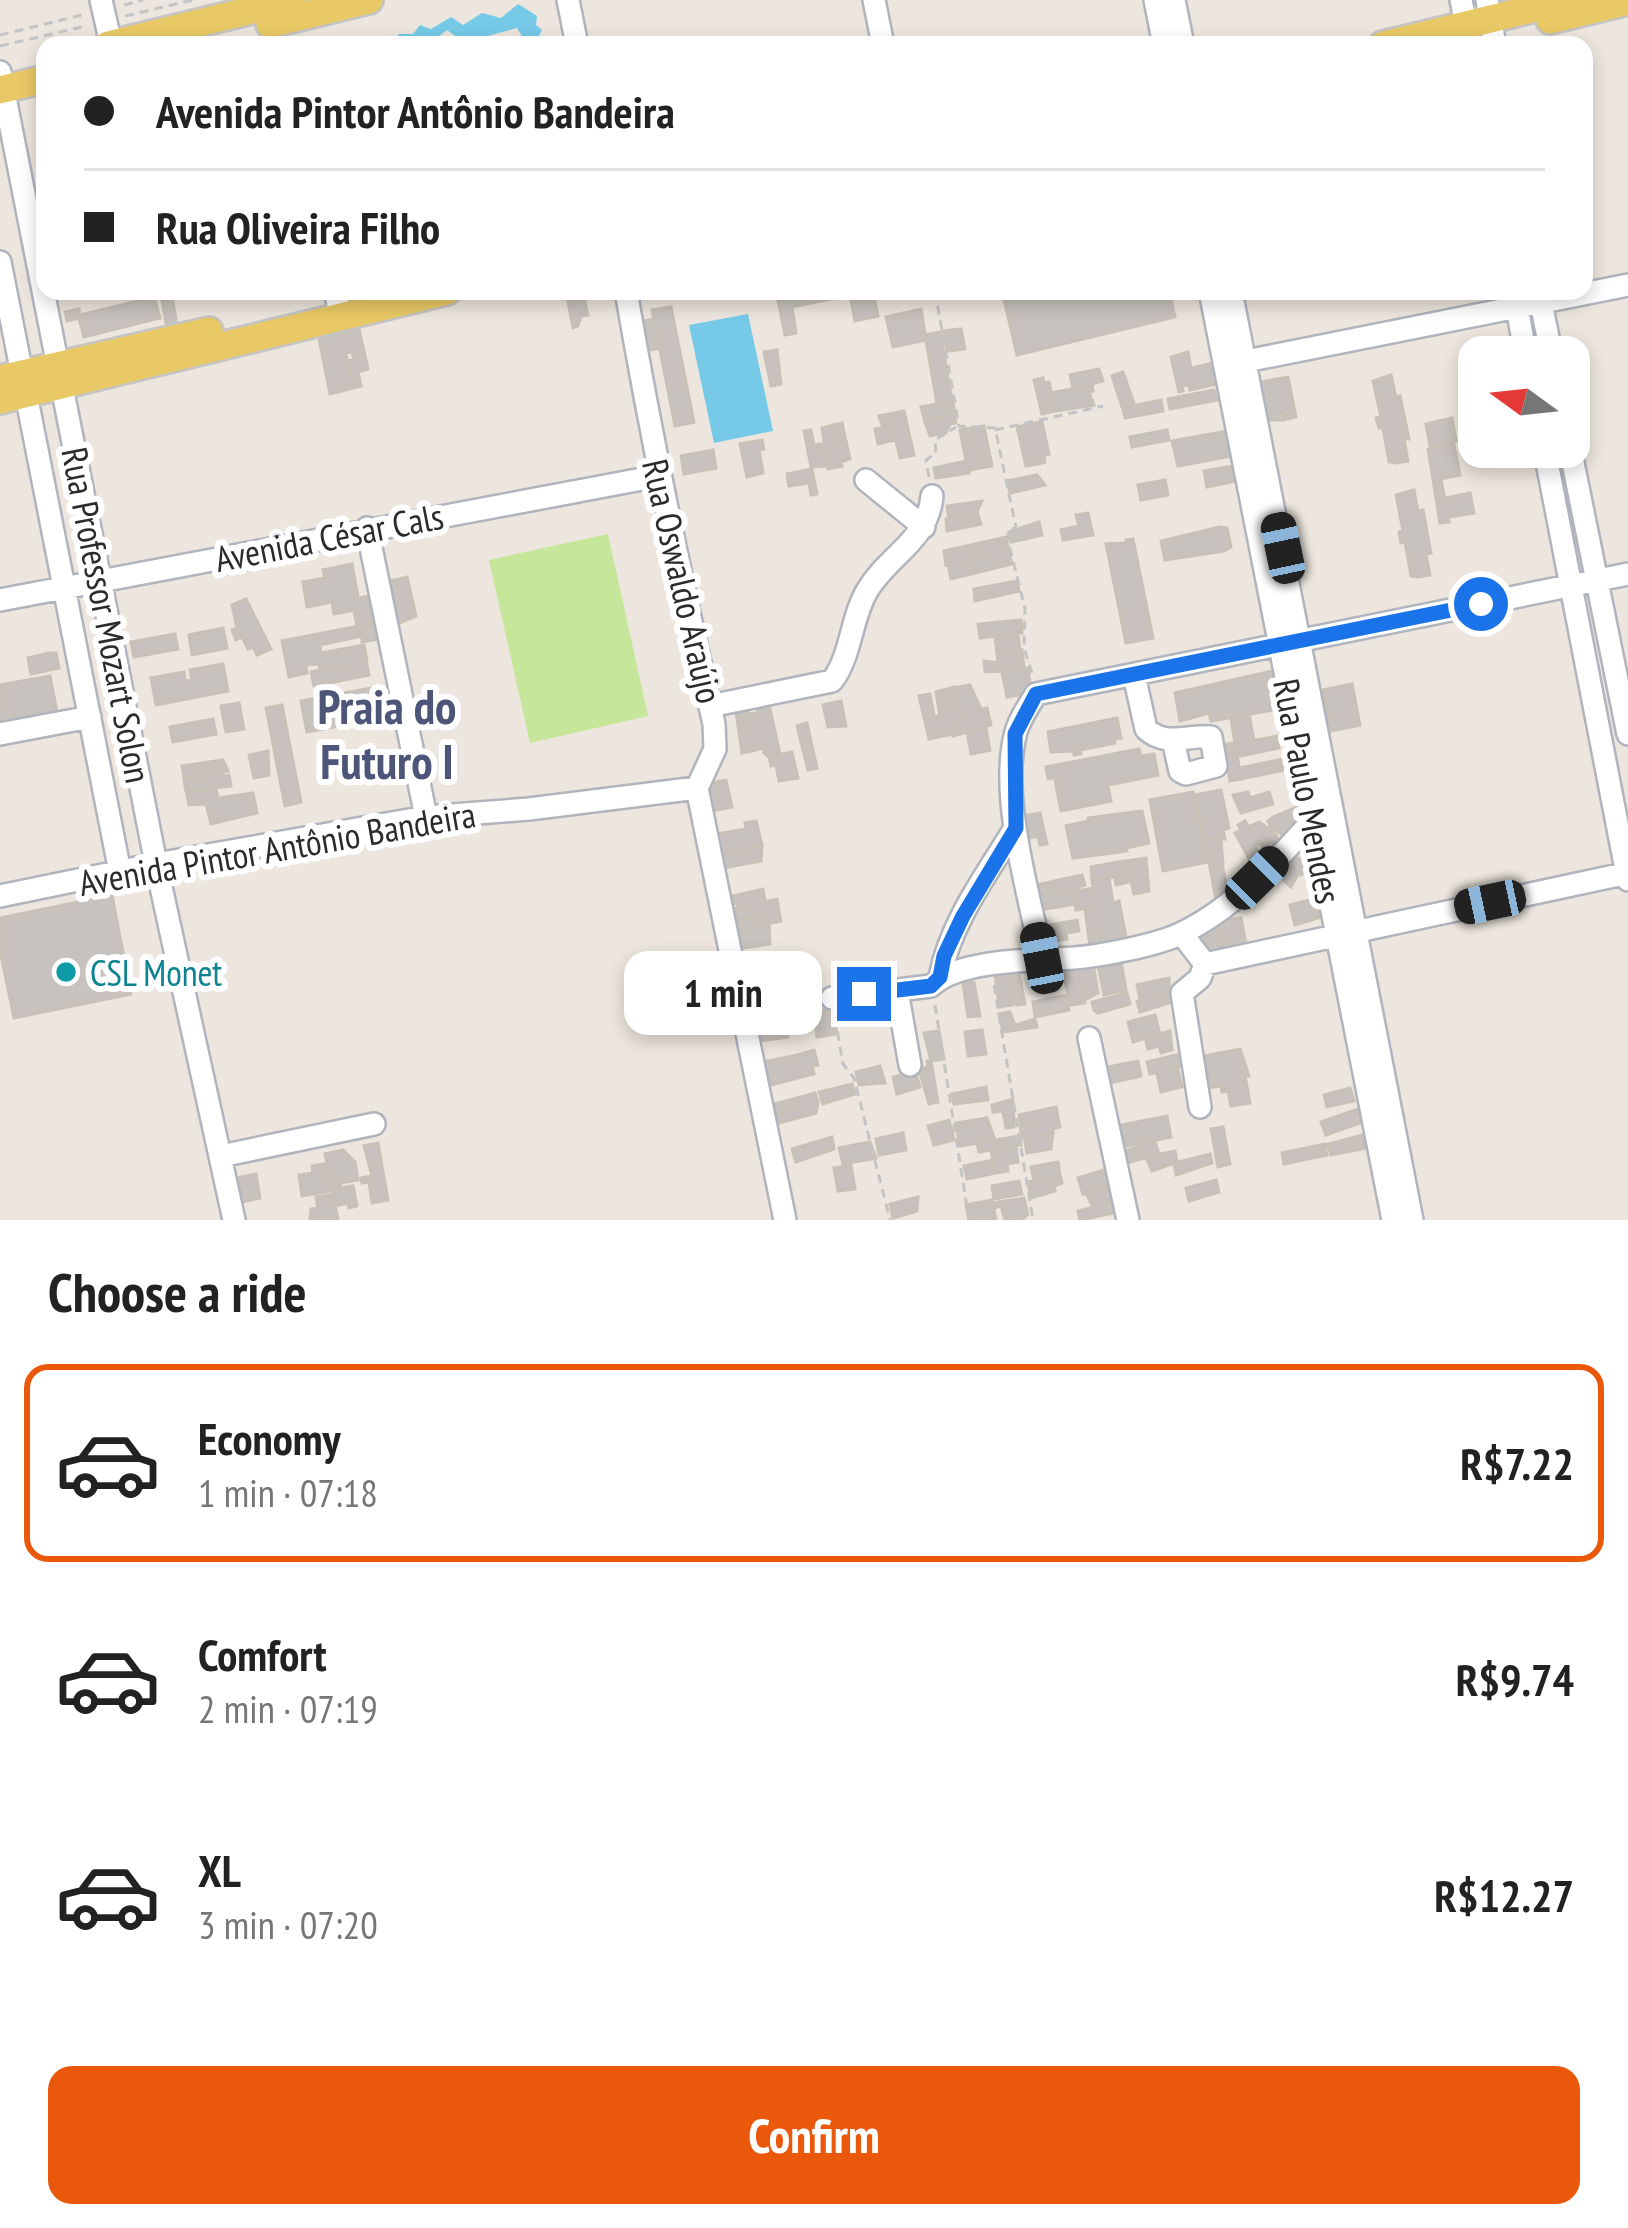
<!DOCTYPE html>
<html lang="en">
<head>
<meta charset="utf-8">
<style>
  body { margin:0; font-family:"PT Sans Narrow",sans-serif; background:#f6f6f6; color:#222; height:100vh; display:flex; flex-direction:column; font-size:45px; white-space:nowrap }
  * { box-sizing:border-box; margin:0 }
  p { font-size:39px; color:#767676 }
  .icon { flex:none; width:66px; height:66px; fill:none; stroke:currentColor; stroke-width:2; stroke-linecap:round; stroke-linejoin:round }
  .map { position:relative; height:1220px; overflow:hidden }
  .sheet { display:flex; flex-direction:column; background:#fff; flex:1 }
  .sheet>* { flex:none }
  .banner { position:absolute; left:36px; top:36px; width:1557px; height:264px; border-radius:24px; box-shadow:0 6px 18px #0003; display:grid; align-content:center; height:264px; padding:0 48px; background:#fff }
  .needle { width:78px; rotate:285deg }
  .controls { position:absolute; left:1458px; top:336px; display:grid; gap:24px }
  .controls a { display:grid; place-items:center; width:132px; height:132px; border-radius:24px; background:#fff; box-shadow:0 6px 18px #0003; font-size:60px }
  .end { position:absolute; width:54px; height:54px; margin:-27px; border:15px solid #1a73e8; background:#fff; box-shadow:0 0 0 6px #fff }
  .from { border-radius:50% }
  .bubble { position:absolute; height:84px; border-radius:24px; background:#fff; box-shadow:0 6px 18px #0003; font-size:39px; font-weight:700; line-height:84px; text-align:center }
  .car { position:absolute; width:36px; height:72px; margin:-36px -18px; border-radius:15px; box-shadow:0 0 9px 3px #0007; background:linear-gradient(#222 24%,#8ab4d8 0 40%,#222 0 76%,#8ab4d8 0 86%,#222 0) }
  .banner b { display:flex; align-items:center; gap:42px; height:114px; font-size:45px }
  .banner b+b { border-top:3px solid #e0e0e0 }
  .banner i { width:30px; height:30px; background:#222 }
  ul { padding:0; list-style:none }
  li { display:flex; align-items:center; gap:36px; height:198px; margin:0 24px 18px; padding:0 24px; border:6px solid transparent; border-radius:24px }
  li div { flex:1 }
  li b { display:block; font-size:45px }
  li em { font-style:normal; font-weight:700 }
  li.on { border-color:#ea580c }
  li>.icon { width:108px; height:108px; stroke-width:1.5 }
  h2 { padding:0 48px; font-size:54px; line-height:144px }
  .button { display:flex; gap:24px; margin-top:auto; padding:24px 48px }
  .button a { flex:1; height:138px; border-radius:24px; background:#ea580c; color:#fff; font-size:48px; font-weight:700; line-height:138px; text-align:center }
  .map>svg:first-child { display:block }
</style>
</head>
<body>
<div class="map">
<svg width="1628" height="1220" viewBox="0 0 1628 1220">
  <rect width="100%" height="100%" fill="#ece6de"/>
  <path fill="#c6e699" d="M608,534l40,182 -118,27 -41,-183z"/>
  <path fill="#76cae8" d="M518,4l19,12 -1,9 6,5 -6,11h-11l-8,-13 -33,9 -5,6 -17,-2 -15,-11 -9,7h-10l-7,8h-30l8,-11h14l7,-9 11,4 20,-12 12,8 19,-12 19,5z
    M748,314l25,117 -59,12 -25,-118z"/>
  <path fill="#c7c2bd" stroke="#c7c1b7" stroke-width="3" d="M160,291h11l6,34 -10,3z
    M566,291h16l6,24 -7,1 -3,10 -5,2z
    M776,291h97l5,25 -23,5 -5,-26 -58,12 4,26 -11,2z
    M1002,291h167l6,26 -158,38z
    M154,297l6,21 -76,19 -5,-19 -12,3 -2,-9 14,-3 1,6z
    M671,307l23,115 -19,4 -23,-116z
    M921,309l5,31 -33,7 -7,-30z
    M654,319l6,29 -16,3 -5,-29z
    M359,329l9,40 -10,3 3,14 -7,2 -8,-27 8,-1 -2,-8 -7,1 -5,-21z
    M961,329l4,20 -18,2 -4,-20z
    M940,332l7,40 -15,3 -7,-40z
    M341,334l13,54 -24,6 -11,-55z
    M777,350l4,34 -10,2 -7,-34z
    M1188,352l7,37 -5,1 -1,-5 -7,1 1,5 -4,1 -8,-35z
    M1212,363l5,21 -21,5 -4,-21z
    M1099,369l4,12 -30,8 -3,-14z
    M947,372l5,29 -15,3 -5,-29z
    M1123,372l11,31 -12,4 -10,-31z
    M1391,375l5,22 4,-1 9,43h-5l4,22 -12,2 -7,-1 -6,-34h-4l-3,-10 5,-1 -8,-36z
    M1288,377l8,40 -12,3 -1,-7 -4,1 2,6h-18l-8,-37z
    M1043,378l1,5 5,-1 6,29 -13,3 -8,-34z
    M1092,385l1,6 -4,1 5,13 -39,6 -4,-18z
    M1214,390l3,10 -47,9 -2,-10z
    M1161,400l2,11 -38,7 -2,-10z
    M952,401l3,11 -30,10 -4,-15z
    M904,411l10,44 -14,3 -9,-38 5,-3 -7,1v-4z
    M955,412l1,11 -6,1 -4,9 -16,3 -5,-14z
    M889,414l6,26 -17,4 -3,-15 8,-1 -4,-12z
    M1452,418l4,23 -26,5 -4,-22z
    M1042,422l7,32 -5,1 1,7 -7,2 -9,-40z
    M842,423l8,36 -9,3 -8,-37z
    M1029,424l9,40 -12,2 -9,-39z
    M833,425l9,41 -14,3 -6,-41z
    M984,426l8,40 -12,2 -7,-40z
    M971,428l9,40 -12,3 -8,-41z
    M811,430l3,15 8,-1 4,22 -15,1 -7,-36z
    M1167,430l2,10 -37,7 -2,-10z
    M1227,431l4,25 -53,10 -6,-25z
    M762,440l2,9 -5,1 4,23 -16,4 -7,-33z
    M1454,444l6,31 -19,4 8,43 -9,1 -12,-74z
    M713,450l3,18 -32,6 -3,-18z
    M966,461l3,12 -33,5 -2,-10z
    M1233,466l3,15 -29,6 -3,-16z
    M812,469l5,25 -6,1 -2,-12 -20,3 -2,-12z
    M1037,475l8,10 -35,8 -3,-12z
    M1165,480l3,15 -27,5 -3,-15z
    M1414,490l4,21 5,-1 8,43 -5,1 4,21 -12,2 -7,-1 -6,-34 -4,1 -2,-11 4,-1 -7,-36z
    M1470,493l4,20 -25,4 -3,-19z
    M982,501l-5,11 -28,6 -2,-12z
    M977,512l4,12 -34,7 -1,-12z
    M1088,513l5,22 -30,5 -2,-10 18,-4 -3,-11z
    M1039,522l3,13 -31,7 -2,-10z
    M1219,527l8,1 4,19 -7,4 -59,9 -4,-19z
    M1006,537l2,11 -30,8 -3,-12z
    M1133,539l20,99 -27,5 -20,-99 20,-1v-3z
    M975,544l3,12 -32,9 -2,-14z
    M1008,549l4,15 -36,9 -3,-15z
    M973,558l3,15 -25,6 -3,-15z
    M352,564l6,32 -5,3 16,-3 5,27 -17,3 -3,-16 -20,4 -2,-12 -25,5 -4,-25 22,-4 -2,-8z
    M407,577l9,39 -24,10 -10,-44 11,-2 4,6 -2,-6z
    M1017,581l2,10 -44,10 -1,-12z
    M246,599l25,50 -14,6 -4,-8 -5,2 -6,-12 -6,3 -4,-10 5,-2 -5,-23z
    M1021,620l1,13 -42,5 -2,-14z
    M374,623l4,16 -16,3v-6l-42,9 1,8 43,-8 3,16 -47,9 -1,-6 -13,1 1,8 -18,4 -7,-36z
    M223,628l4,20 -35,7 -3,-20z
    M175,634l3,15 -44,8 -3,-15z
    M1018,634l2,16 -23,4 -2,-18z
    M1022,650l2,19 -39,3 -1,-11 14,2 -1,-9z
    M49,653h7l3,15 -28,6 -3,-16z
    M366,661l3,14 -55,11 -3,-14z
    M223,664l5,27 -72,14 -5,-27 33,-6 1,9 7,-1 -2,-10z
    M1028,668l3,25 -24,4 -5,-25z
    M1272,671l7,38 -68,12 -2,-8 -29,8 -5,-28z
    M50,676l8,41 -58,10v-42z
    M1352,684l8,41 -29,6 -8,-41z
    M970,685l11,24 -21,5 -6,-26z
    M377,687l5,31 -75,14 -6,-31z
    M954,687l7,35 -10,3 -8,-35z
    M943,690l10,44 -15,3 -4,-20 6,-1 -4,-24z
    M930,694l8,43 -9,2 -10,-43z
    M841,701l5,25 -18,1 -5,-22z
    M239,703l5,26 -18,3 -5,-26z
    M769,704l11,50 -11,3 -5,-4 -7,-47z
    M282,705l19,97 -16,4 -19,-98z
    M987,708l4,17 -38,11 -2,-11 10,-3 -1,-8z
    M748,711l4,40 -10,2 -6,-41z
    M758,713l5,35 -11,3 -4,-37z
    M1249,714l5,26 -19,4 -4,-26z
    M1117,718l4,20 -7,1 1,4 -35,7 1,4 -7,1v-4l-23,1 -3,-20z
    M213,719l3,15 -43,8 -3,-15z
    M807,723l10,45 -9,2 -11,-44z
    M986,728l4,22 -19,4 -4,-22z
    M1277,736l2,12 -39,8 -3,-4 -2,-8z
    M1235,742l6,37 -11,2 -7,-36z
    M1139,749l2,7 13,-2 4,21 -50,10 3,16 -50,10 -6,-31 12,-5 -19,4 -2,-12z
    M268,751l1,24 -15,3 -5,-23z
    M792,752l6,26 -19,3 -3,-16 -5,1 -2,-9z
    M1288,758l2,11 -49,10 -1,-11z
    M223,760l5,11 -44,6 -2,-11z
    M223,773l1,3 5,-1 2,11 -45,5 -2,-11z
    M726,780l6,27 -21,4 -5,-27z
    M216,789l2,9 35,-5 4,20 -46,11 -5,-20 -17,1 -2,-11z
    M1221,790l8,38 -6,2 2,9 -21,1 -9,-45z
    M1193,792l14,70 -44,9 -13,-71z
    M1248,792l2,6 19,-6 4,12 -32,9 -8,-18z
    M1297,807l5,13 -12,6 3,3 -8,8 -14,-10 -3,-6 5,-4z
    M1142,811l7,32 -23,5 1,3 -54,7 -7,-32 22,-5v-3z
    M1040,813l7,31 -7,1 -2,-9 -8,2 -5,-22z
    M756,821l6,24 -42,7 -3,-18 29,-5 -1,-6z
    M1245,821l14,22 -4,3 7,14 -8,8 -19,-35 6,-3 -3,-5z
    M1259,822l15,10 6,11 -12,12 -20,-28z
    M1216,838l5,2 2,24 -13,3 -5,-27z
    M762,845l-1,16 -38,7 -3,-14z
    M1291,852l18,16 -8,7 -2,-2 -8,14 -17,-16z
    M1146,858l3,33 -15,3 -8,-33z
    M1124,861l5,21 -13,3 -1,-8 -23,3 -1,-13z
    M1222,864l6,29 -12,7 -6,-33z
    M1082,875l3,10 -6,2 1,4 -7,1v-4l-39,8 -2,-10z
    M1109,877l4,26 6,-2 8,41 -26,3 -9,-65z
    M1073,888l2,16 -40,7 -3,-15z
    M1093,888l3,19 -20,3 -3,-18z
    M763,889l2,13 -27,5 -1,-4 -7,2 -2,-8z
    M112,895l19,99 -117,24 -14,-68v-32z
    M777,899l2,13 -45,9 -3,-12z
    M1313,899l4,1 4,17 -26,8 -5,-20z
    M1096,907l5,37 -11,2 -5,-37z
    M1229,909l2,10 10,-1 5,26 -21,7 -6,-32z
    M779,912l2,9 -46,9 -1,-9z
    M1217,918l7,35 -20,3 -1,-15 -4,1 -2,-14z
    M1077,920l2,11 -13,2 1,6 -24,4 -3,-16z
    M769,924l1,20 -27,4 -3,-19z
    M1120,955l6,35 -22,5 -7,-35z
    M1077,959l8,44 -15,2 -9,-43z
    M785,962l3,17 -47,5 -2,-15z
    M1093,963l5,30 -13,7 -7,-34z
    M1018,968l7,36 -8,1 -5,-3 -6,-33z
    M1007,971l5,34 -13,2 -4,-34z
    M789,978l3,13 -48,9 -3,-16z
    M1169,978v13l-29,9 -3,-15z
    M974,982l6,34 -12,1 -5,-34z
    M1171,990l4,11 -35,11 -3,-11z
    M792,991l4,18 -46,7 -2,-17z
    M1127,993l3,11 -32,9 -4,-3 -2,-8z
    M1066,995l3,15 -34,7 -2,-15z
    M796,1009l1,10 -46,8 -1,-11z
    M833,1009l4,25 -20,3 -3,-26z
    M1010,1012l5,13 20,-6 2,8 -34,5 -4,-18z
    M1155,1015l5,19 -27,8 -5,-20z
    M784,1021l4,16 -27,4 -3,-15z
    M982,1030l4,24 -18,2 -3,-24z
    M939,1031l5,28 -13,2 -7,-28z
    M1170,1031l2,19 -11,3 -2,-7 -11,3 -3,-11z
    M1240,1049l9,27h-4l5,27 -19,3 -3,-15 -6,1 -1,-6 -15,2 -6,-31z
    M814,1050l4,15 -6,1 2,8 -12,3 -5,-22z
    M1180,1054l3,12 -33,8 -3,-12z
    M797,1055l5,22 -34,9 -6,-24z
    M927,1061h4l7,41 -9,2 -10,-35 9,-2z
    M1138,1061l3,15 -41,9 3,-17z
    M880,1066l5,17 -26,2 -3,-13z
    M1178,1070l4,17 -21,5 -4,-18z
    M915,1071l5,16 -23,7 -4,-17z
    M852,1084l3,10 -32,10 -4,-12z
    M986,1087l2,13 -34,4 -2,-10z
    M1350,1088l4,13 -27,6 -3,-12z
    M815,1093l3,9 -44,13 -3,-10z
    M1013,1099l1,28 -8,1 -3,-17 -10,1 -1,-7z
    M818,1102l-2,11 -44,12 -3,-9z
    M1056,1107l2,11 -37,9 -2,-12z
    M1358,1109l4,13 -36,13 -5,-13z
    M1167,1116l4,21 -54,11 -5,-21z
    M987,1118l8,22 -35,6 -4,-23z
    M1058,1118l2,9 -8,2 1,3 -31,5 -2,-10z
    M949,1120l5,20 -20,5 -6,-19z
    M1223,1127l7,37 -12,3 -7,-38z
    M1053,1132l-2,17 -24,4 -3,-16z
    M903,1133l3,17 -27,5 -3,-16z
    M1362,1135l4,13 -35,7 -2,-7 -3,1 -1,-4z
    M1020,1136l1,9 -42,7 -2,-9z
    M832,1137l2,12 -38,13 -4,-13z
    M870,1142l6,16 -33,6 -4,-16z
    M1155,1142l4,12 -39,11 -3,-12z
    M378,1143l10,57 -16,3 -3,-21 -7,1 -1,-5 11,-2 -8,-30z
    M1325,1144l2,11 -43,9 -2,-11z
    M1016,1146l2,16 -11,2 1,7 -13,2 -4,-23z
    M343,1150l12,12 3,18 -18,3 1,5 12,-2 4,20 -8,2 -1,-5 -13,3 -10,-52z
    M1175,1151l2,11 -25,9 -6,-14z
    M1210,1154l2,9 -36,12 -2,-12z
    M993,1160l2,13 -28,6 -3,-13z
    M1058,1162l2,13 -26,6 -3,-14z
    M324,1164l5,27 -27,5 -3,-21 14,-2 -1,-7z
    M851,1165l4,24 -17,2 -4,-23z
    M1111,1168l4,15 -32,11 -5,-16z
    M256,1174l4,24 -18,4 -5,-24z
    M1060,1175l2,8 -8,3 1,5 -24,7 -3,-16z
    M1216,1180l3,12 -30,9 -3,-13z
    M1019,1181l3,13 -28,5 -2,-13z
    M1112,1186l4,15 -23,6 -7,-14z
    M333,1194l5,26h-28l1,-11 7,-1 -2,-11z
    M918,1197l-1,14 -24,7 -3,-14z
    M1024,1198l4,16 -4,4 -19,2 -4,-14 -7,2 -1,-5z
    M992,1200l4,20h-27l-3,-15z
    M1120,1200l3,11 -43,9 -2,-9z"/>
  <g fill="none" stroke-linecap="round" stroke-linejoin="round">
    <g stroke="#b1b4bd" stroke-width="26">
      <path id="minor" d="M101,0l10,44
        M568,0l9,45
        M874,0l9,45
        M1155,0l9,45
        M1174,0l9,45
        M1461,0l9,45
        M1487,0l8,45
        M0,72l156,792 78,356
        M0,262l120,610
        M335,291l6,26
        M626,291c25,145 55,290 88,433l1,25 -18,39 88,432
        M1210,291l183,929
        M1231,291l181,929
        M1514,291l12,66
        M1539,293l13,64
        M1236,363l392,-78
        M1569,443l59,291
        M1544,447l84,433
        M866,480l58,47
        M367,528l59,289
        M0,600l658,-124
        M1134,675l12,54c20,18 40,6 65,8l5,29 -30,8 -6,-3 -7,-31
        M710,706l122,-25c19,-24 19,-63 35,-90 21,-36 61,-50 65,-95
        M0,734l90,-17
        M0,896l156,-32 270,-47 103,-8 168,-21
        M1182,934l23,30 -5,14 -18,15 18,114
        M1042,958c-13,-63 -42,-160 -27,-222 3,-15 13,-29 21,-42l592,-120
        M1205,964l423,-91
        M940,977c10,-54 47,-103 75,-149
        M897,991l13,74
        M832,998l99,-12c28,-27 106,-26 143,-28 27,-2 84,-13 108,-25 52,-25 94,-72 132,-114
        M1089,1038l39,182
        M221,1156l153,-32"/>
    </g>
    <g stroke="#c4c4c4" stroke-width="32">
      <path id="major" d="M1550,20l78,-19
        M270,24l99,-24
        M108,45l185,-45
        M1383,45l186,-45
        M0,90l45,-11
        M0,379l209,-48
        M0,400l447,-109"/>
    </g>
    <path stroke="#c4c4c4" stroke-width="3" stroke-dasharray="9 6" stroke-linecap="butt" d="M124,5l19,-5
      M125,16l68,-16
      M0,35l86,-21
      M0,46l86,-20
      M935,291l24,135 36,2 21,99 -8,4v9l17,69 -1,39 8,25
      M995,430l108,-24
      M929,477l-3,-17 10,-7 -1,-13 21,-13
      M994,985l39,235
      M935,1005l34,215
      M835,1017l8,47 11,14 36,142"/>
    <use href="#minor" stroke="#fff" stroke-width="21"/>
    <use href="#major" stroke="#e9c965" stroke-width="27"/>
  </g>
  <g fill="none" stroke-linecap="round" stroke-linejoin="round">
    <path stroke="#1a73e8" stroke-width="15" d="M864,994l67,-8 9,-9 4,-21 19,-40 53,-88 -1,-94 21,-40 445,-90"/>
  </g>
  <circle fill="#0f9aa8" stroke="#fff" stroke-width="4.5" cx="66" cy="972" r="12"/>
  <g text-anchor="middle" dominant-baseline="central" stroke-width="12" stroke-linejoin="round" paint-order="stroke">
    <g font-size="36" fill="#2b2b2b" stroke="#fff">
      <text transform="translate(329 537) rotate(-11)">Avenida César Cals</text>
      <text transform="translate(683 581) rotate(77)">Rua Oswaldo Araújo</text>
      <text transform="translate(107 615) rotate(79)">Rua Professor Mozart Solon</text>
      <text transform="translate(1308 791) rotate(79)">Rua Paulo Mendes</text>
      <text transform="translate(277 848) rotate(-10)">Avenida Pintor Antônio Bandeira</text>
    </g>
    <g font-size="36" fill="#0d838f" stroke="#fff" text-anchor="start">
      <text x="90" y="972">CSL Monet</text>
    </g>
    <g font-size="48" font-weight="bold" fill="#4d5579" stroke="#fff">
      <text x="387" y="706">Praia do<tspan x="387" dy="55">Futuro I</tspan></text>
    </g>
  </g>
</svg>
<div class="controls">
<a><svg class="needle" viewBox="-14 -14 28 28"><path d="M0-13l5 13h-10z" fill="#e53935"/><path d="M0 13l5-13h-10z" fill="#767676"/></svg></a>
</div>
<i class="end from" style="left:1481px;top:604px"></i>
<i class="end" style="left:864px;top:994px"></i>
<div class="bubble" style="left:624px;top:951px;width:198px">1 min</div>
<i class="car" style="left:1283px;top:548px;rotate:348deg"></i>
<i class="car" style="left:1257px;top:878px;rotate:45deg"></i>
<i class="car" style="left:1490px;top:902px;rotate:258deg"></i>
<i class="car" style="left:1042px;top:958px;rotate:349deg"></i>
<div class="banner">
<b><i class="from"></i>Avenida Pintor Antônio Bandeira</b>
<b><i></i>Rua Oliveira Filho</b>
</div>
</div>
<section class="sheet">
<h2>Choose a ride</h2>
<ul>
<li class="on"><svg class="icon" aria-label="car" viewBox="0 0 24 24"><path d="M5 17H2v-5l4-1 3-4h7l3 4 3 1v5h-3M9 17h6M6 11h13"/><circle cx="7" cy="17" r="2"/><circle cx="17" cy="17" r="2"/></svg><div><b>Economy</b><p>1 min · 07:18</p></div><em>R$7.22</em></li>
<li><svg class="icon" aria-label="car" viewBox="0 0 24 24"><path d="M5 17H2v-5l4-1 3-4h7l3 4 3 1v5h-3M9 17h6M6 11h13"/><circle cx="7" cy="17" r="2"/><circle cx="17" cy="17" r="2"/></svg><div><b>Comfort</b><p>2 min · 07:19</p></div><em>R$9.74</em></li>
<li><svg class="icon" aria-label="car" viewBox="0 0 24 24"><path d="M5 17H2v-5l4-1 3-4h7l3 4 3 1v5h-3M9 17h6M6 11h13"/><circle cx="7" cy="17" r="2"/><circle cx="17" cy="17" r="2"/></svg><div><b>XL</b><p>3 min · 07:20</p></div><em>R$12.27</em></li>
</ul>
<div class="button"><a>Confirm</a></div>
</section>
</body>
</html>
